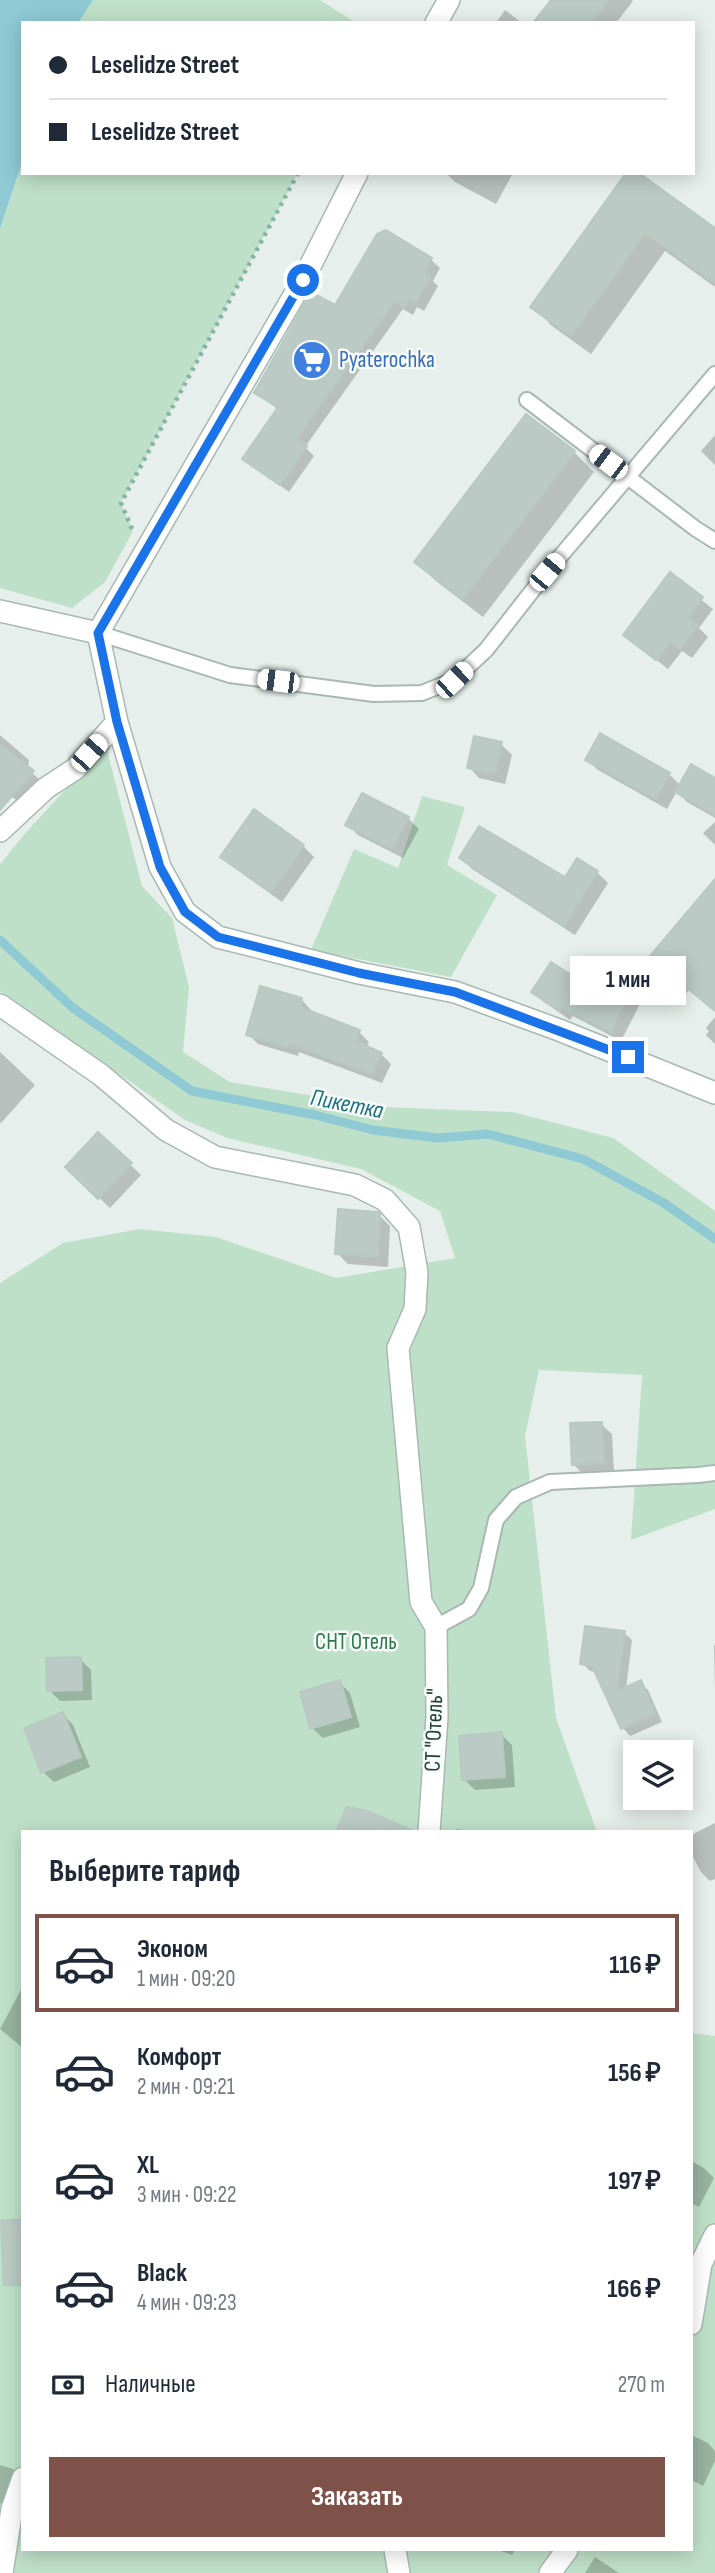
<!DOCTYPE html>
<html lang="ru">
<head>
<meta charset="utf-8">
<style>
  body { margin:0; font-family:"Sofia Sans Condensed",sans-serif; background:#f2f2f3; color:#1f2937; height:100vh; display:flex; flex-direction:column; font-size:26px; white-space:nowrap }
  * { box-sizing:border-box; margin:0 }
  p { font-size:23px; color:#747a83 }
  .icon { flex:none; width:38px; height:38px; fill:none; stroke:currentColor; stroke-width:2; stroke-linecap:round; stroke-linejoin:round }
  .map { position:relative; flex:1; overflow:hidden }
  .drawer { position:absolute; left:21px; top:1830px; width:672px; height:721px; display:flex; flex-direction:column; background:#fff; border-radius:0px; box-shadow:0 4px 18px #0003 }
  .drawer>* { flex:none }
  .banner { position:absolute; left:21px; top:21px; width:674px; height:154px; border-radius:0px; box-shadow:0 4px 18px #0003; display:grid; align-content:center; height:154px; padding:0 28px; background:#fff }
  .tools { position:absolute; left:623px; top:1740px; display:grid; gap:14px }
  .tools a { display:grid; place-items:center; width:70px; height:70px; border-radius:0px; background:#fff; box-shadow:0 4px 18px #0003; font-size:35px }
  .end { position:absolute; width:32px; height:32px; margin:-16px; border:9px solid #1a73e8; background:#fff; box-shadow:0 0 0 4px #fff }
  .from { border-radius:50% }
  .bubble { position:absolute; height:49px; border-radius:0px; background:#fff; box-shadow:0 4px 18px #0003; font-size:23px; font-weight:700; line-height:49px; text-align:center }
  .car { position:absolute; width:21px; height:42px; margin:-21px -10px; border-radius:9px; box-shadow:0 0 5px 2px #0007; background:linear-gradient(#fff 24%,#345 0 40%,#fff 0 76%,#345 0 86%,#fff 0) }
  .banner b { display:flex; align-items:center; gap:24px; height:66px; font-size:26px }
  .banner b+b { border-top:2px solid #e0e1e3 }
  .banner i { width:18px; height:18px; background:#1f2937 }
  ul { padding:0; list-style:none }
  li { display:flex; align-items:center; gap:21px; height:98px; margin:0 14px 10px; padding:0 14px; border:4px solid transparent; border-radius:0px }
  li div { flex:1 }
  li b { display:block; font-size:26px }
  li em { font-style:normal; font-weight:700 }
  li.current { border-color:#7f5249 }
  li>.icon { width:63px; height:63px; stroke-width:1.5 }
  h2 { padding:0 28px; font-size:32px; line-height:84px }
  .pay { display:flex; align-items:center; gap:18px; height:77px; padding:0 28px; font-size:26px }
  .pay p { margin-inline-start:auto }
  .action { display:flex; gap:14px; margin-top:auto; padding:14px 28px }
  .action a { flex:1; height:80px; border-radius:0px; background:#7f5249; color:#fff; font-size:28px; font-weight:700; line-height:80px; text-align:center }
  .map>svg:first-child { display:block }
</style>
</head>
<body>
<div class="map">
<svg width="715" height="2573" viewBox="0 0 715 2573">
  <rect width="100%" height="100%" fill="#e6efeb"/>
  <path fill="#bfe0c8" d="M93,0h227l36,23h-278z
    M23,159v14h275l-177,330 12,28 -28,51 -33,26 -72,-20v-359z
    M106,746l36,140 30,32 17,69 -6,65 47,30 151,25 132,5 100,26 102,73v298l-84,31 11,-165 -103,-5 -14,66 31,282 41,114h-574v718h668v-517l24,3v537h-715v-1290l63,-40 77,-14 76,8 120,41 119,-20 -15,-47 -79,-42 -134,-31 -42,-18 -185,-129v-127l28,-34z
    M422,796l43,11 -18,58 50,30 -46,82 -140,-27 43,-101 44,19z"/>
  <path fill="#8ec9d4" d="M0,0h93l-15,23h-55v136l-23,70z"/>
  <path fill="#0003" d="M553,0h78l2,1 -17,22h-81z
    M505,10l17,13h-26z
    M446,173h67l-17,31 -41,-22z
    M628,173l87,57v57l-50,-36 -74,103 -39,-28 -19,-20z
    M386,232l45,28 9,8 -7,13 5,5 -14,25 -7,-4 -4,8 -10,-6 -98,138 9,9 -25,36 -45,-33 35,-49 -23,-17 80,-86z
    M527,417l47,35 20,20 -111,145 -47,-36 -20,-20z
    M715,435v30l-14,-14z
    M670,575l43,34 -14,19 9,9 -16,21 -10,-7 -14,18 -43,-34z
    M0,735l29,25 -1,9 15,14 -20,22 -15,-11 -8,2z
    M600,736l69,38 11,11 35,-5v38l-28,-16 -10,-11 -10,18 -69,-39 -11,-10z
    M501,744l11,11 -7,29 -26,-6 -10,-11z
    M408,818l11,11 -16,29 -45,-23 -10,-10z
    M715,822v23l-12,-12z
    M303,846l11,11 -32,45 -49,-35 -10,-10z
    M461,858l105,21 11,-19 20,12 11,11 -33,52 -103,-66z
    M715,884v128l-26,-22 -4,5 -37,-33z
    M533,992l97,2 10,10 -19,37 -48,-25 -3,4 -26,-18z
    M302,1000l9,10 -1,3 49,19 10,10 -3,6 15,6 10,10 -9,19 -83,-31 -1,4 -40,-12 -10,-10z
    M715,1017v27l-9,-9 3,-4 -3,-3z
    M0,1052l35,33 -34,38 -1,-1z
    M98,1134l43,41 -31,33 -43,-41z
    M377,1213l13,13 -2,41 -40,-3 -11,-11z
    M601,1424l11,10 2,39 -30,2 -11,-11z
    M624,1633l8,7 -6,49 14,-6 8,7 14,32 -32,14 -7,-8 -26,-56 -7,-1 -8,-8z
    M714,1645h1v46z
    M80,1659l11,11 1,30 -32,1 -11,-11z
    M339,1682l11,11 10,34 -37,11 -11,-10z
    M63,1714l10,11 17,42 -36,15 -11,-10z
    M501,1734l11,11 3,42 -40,3 -11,-11z
    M715,1823v56l-5,2 -9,-9 -10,-19v-18z
    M456,1829l18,3h-19z
    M22,1988l1,1v59l-23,-19z
    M691,2161l13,7 10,10 -15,29 -8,-4z
    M691,2435l17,8 7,8v10l-12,25 -12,-6z
    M0,2465l13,4 10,10 -10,28 -13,-4z
    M498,2550h17l-3,5z
    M595,2557l24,16h-34z"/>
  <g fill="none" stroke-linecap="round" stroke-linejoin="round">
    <path stroke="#8ec9d4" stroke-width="9" d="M0,940l73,68 119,83 123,24 58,15 65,8 50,-4 95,25 81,44 51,36"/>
  </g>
  <path fill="#bbcac4" stroke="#b8c9c2" stroke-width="2" d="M551,0h58l-18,23h-58z
    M626,173h13l76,55v55l-70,-50 -74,103 -41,-29z
    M386,230l46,28 -8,14 7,4 -16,27 -7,-4 -4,8 -10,-5 -98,137 11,7 -27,39 -38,-26 36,-52 -24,-14 57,-101 24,13 42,-71z
    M526,414l49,37 -112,148 -49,-37z
    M670,572l33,25 -15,21 10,7 -18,24 -10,-7 -14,18 -33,-25z
    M600,733l70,40 -14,26 -71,-39z
    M474,736l28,6 -7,32 -28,-6z
    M0,745l34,26 -34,39z
    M691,764l24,14v37l-40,-23z
    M362,793l47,24 -17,32 -47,-24z
    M254,809l50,36 -33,47 -51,-35z
    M479,826l86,51 12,-19 21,13 -34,55 -105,-68z
    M715,879v132l-41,-34 -4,6 -25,-21z
    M551,962l45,29 7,-13 28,14 -21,40 -48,-25 -3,4 -28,-19z
    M260,986l42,12 -2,9 60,23 -4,11 26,12 -10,21 -83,-31 -1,4 -42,-12z
    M98,1132l34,31 -34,36 -33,-32z
    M338,1209l40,3 2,2 -2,43 -43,-3z
    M602,1422l2,41 -32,2 -2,-42z
    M585,1626l40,5 -8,60 24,-11 14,34 -34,15 -29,-63 -12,-2z
    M81,1657l1,33 -35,1 -1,-33z
    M340,1680l11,37 -41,12 -10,-37z
    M63,1712l18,45 -40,16 -17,-45z
    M502,1732l3,45 -43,3 -3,-44z
    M347,1807l21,4 47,21h-79z
    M23,2219v66h-19l-3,-64z"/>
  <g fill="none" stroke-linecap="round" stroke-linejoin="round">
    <g stroke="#a8b8b2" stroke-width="18">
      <path id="service" d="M527,400l169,129 19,12
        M98,633l132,42 144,19 48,-1 32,-13 32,-30 61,-78 168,-198
        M436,1627l33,-18 12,-21 15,-68 20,-23 34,-15 148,-7 17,-2"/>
    </g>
    <g stroke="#a8b8b2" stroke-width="24">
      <path id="minor" d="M98,633l19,89 43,145 25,45 33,25 141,36 96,19 104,38 156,63
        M0,831l46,-43 29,-19 42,-47
        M0,1005l101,70 65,55 49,27 140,28 30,15 24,27 8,45 -2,37 -17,39 23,254 15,25 1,90 -8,115
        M691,2324l10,-60 14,-29
        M395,2550l4,23
        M2,2573l10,-64 11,-31
        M550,2573l17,-23"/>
    </g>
    <g stroke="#a8b8b2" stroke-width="24">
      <path id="tertiary" d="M436,23l13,-23
        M0,611l98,22 205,-353 54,-107"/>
    </g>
    <path stroke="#86b3a5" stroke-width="4.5" stroke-dasharray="3.5 5" stroke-linecap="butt" d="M132,529l-11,-26 177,-330"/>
    <use href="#service" stroke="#fff" stroke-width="14"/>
    <use href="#minor" stroke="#fff" stroke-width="21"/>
    <use href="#tertiary" stroke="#fff" stroke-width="21"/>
  </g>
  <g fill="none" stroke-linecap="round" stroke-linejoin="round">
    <path stroke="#1a73e8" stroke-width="9" d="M303,280l-205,353 19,89 43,145 25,45 33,25 141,36 96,19 173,65"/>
  </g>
  <defs>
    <g id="supermarket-disc" transform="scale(2.0125)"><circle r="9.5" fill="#3f7fe0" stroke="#f7fbf9"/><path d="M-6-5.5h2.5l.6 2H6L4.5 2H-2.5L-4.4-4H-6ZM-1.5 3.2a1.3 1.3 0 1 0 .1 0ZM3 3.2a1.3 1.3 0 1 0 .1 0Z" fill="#fff"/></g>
  </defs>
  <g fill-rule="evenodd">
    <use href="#supermarket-disc" x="312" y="360"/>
  </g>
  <g text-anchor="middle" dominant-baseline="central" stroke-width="5" stroke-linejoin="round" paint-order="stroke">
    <g font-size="23" fill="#366cbe" stroke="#f7fbf9" text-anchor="start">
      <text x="339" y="360">Pyaterochka</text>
    </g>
    <g font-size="23" fill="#2d7a4b" stroke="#f7fbf9">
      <text x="356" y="1642">СНТ Отель</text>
    </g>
    <g font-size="23" fill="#24423a" stroke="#f7fbf9">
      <text transform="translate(434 1730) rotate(-88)">СТ "Отель"</text>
    </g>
    <g font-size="24" font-style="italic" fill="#1c6f80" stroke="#f7fbf9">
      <text transform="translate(347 1104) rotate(11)">Пикетка</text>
    </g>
  </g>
</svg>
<div class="tools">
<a><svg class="icon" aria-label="layers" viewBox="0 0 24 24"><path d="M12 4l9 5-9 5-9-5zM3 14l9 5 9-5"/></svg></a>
</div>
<i class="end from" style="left:303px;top:280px"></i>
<i class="end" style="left:628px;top:1057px"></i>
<div class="bubble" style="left:570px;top:956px;width:116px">1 мин</div>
<i class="car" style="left:608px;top:462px;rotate:307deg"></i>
<i class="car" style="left:547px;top:572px;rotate:40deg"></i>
<i class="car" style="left:454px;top:680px;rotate:47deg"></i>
<i class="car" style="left:278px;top:681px;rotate:277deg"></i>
<i class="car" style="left:89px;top:753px;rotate:42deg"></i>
<div class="banner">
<b><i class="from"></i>Leselidze Street</b>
<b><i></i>Leselidze Street</b>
</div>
<section class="drawer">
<h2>Выберите тариф</h2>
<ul>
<li class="current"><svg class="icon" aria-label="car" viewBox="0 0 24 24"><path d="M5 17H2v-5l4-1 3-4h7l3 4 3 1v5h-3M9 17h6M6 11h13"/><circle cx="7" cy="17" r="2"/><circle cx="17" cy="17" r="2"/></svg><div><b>Эконом</b><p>1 мин · 09:20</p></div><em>116 ₽</em></li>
<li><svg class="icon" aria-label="car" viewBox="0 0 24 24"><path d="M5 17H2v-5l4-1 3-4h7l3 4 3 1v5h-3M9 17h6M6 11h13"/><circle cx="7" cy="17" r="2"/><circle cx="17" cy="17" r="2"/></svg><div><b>Комфорт</b><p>2 мин · 09:21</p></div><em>156 ₽</em></li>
<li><svg class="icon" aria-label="car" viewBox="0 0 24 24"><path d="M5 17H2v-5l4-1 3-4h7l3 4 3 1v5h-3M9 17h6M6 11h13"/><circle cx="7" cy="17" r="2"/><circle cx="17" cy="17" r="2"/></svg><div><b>XL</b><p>3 мин · 09:22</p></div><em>197 ₽</em></li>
<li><svg class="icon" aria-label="car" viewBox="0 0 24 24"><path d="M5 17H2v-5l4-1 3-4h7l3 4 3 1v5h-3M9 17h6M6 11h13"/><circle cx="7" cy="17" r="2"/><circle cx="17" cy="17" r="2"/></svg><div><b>Black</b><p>4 мин · 09:23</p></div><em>166 ₽</em></li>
</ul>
<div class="pay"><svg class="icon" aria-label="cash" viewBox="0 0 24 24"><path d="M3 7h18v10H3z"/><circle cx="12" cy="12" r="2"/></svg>Наличные<p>270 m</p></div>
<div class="action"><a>Заказать</a></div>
</section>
</div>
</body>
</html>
